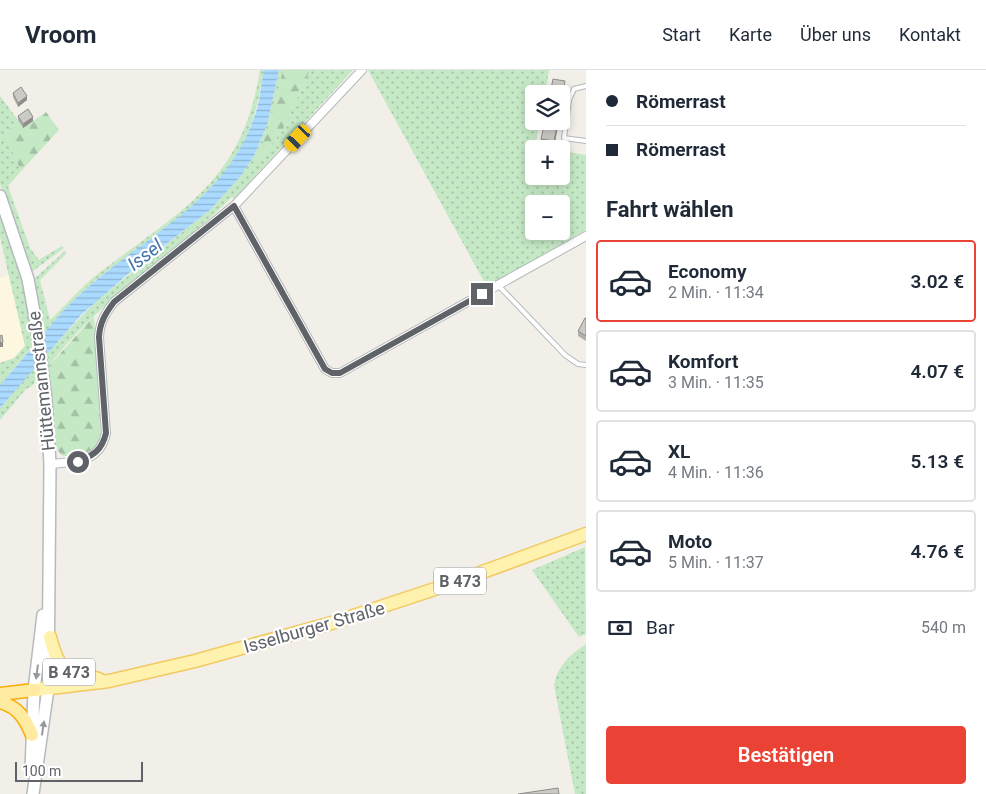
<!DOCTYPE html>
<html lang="de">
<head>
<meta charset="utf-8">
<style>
  body { margin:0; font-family:Roboto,sans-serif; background:#f6f6f7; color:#1f2937; height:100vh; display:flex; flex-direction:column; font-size:19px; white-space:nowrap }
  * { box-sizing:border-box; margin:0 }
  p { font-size:16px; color:#747a83 }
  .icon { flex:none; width:28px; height:28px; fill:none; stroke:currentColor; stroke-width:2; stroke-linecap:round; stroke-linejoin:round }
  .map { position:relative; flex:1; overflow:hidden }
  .panel { display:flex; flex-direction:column; background:#fff; width:400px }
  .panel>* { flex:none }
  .top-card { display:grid; align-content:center; height:110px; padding:0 20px; background:#fff }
  .fabs { position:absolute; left:525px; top:15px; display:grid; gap:10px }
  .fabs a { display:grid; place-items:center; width:45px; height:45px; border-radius:5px; background:#fff; box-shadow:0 2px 8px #0003; font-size:25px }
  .scale { position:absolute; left:15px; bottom:12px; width:128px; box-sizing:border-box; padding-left:5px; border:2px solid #5f6368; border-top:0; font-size:14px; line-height:18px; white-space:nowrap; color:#5f6368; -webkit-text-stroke:4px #fff; paint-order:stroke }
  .end { position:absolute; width:22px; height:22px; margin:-11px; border:6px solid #5f6368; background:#fff; box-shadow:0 0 0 2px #fff }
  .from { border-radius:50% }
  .car { position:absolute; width:15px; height:30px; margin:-15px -8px; border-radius:6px; box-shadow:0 0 4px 1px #0007; background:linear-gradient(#f5c518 24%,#345 0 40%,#f5c518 0 76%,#345 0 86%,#f5c518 0) }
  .top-card b { display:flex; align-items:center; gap:18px; height:48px; font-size:19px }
  .top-card b+b { border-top:1px solid #e0e1e3 }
  .top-card i { width:12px; height:12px; background:#1f2937 }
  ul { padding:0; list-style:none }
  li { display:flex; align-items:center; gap:15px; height:82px; margin:0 10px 8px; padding:0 10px; border:2px solid #e0e1e3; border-radius:5px }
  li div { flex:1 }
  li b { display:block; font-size:19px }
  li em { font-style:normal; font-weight:600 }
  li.current { border-color:#ea4335 }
  li>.icon { width:45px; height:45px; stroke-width:1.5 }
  h2 { padding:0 20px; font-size:22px; line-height:60px }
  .pay { display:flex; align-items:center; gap:12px; height:55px; padding:0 20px; font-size:19px }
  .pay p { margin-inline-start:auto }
  .cta { display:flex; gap:10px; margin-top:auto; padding:10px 20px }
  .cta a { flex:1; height:58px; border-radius:5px; background:#ea4335; color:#fff; font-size:20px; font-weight:600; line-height:58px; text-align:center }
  header { display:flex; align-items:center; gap:30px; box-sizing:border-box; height:70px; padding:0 25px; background:#fff; border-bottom:1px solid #e0e1e3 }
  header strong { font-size:24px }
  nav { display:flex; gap:28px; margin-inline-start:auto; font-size:18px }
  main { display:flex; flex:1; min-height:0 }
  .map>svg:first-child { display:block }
</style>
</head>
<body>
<header>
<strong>Vroom</strong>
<nav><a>Start</a><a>Karte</a><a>Über uns</a><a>Kontakt</a></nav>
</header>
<main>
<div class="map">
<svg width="586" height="724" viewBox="0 0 586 724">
  <defs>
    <pattern id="grass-dots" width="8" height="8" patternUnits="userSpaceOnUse" patternTransform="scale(1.25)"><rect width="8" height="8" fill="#c5e8c5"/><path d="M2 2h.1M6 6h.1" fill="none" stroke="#a3c0a4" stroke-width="1.8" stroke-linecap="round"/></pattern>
    <pattern id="forest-firs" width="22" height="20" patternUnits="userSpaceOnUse" patternTransform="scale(1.25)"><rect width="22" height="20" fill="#c5e8c5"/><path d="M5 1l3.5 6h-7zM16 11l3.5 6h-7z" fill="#a3c0a4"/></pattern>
    <pattern id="water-rules" width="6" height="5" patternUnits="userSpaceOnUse" patternTransform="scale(1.25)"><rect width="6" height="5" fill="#aadaff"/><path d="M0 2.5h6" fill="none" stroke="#8eb4d2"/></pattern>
  </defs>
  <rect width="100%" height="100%" fill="#f1efe8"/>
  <path fill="#fef7e0" d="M10,205l15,71 -11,12 -14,5v-85z"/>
  <path fill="url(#grass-dots)" fill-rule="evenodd" d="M260,0h4c-5,28 -10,54 -24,79 -32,58 -93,91 -143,130 -19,16 -37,35 -53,54l-11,-50 1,-4 32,-29v4l-26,26 10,40c15,-14 28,-30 44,-43 83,-65 148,-92 166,-207z
    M279,0h4c-8,33 -14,68 -32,98l1,1 30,-38 28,-61h43l-119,129 -2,-2c-59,59 -133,102 -184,170l-1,-14 49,-52 114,-91 30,-33 14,-21 13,-31z
    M368,0h181l-4,24h-11v27h6l-5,26 10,2h-11v27h27v-25l25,4v75l-99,57zM534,134h27v27h-27z
    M0,26l18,24 -14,13 17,38 -13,15 22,62 9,12 23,-14 2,2 -31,23 -3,-1 -13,-41 -17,-45z
    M0,140l25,80 8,56 -33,39v-22l14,-5 11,-12 -25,-109z
    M36,296l3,12 -7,8 -6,3 -26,31v-12z
    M585,477l1,87 -7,3 -47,-67z
    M586,574v150h-11l-21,-109c4,-20 16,-30 32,-41z"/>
  <path fill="url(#forest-firs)" d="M283,0h27l-28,61 -30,38 -2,-1c19,-29 25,-65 33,-98z
    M46,42l13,18 -38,41 -17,-38 14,-13 5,8z
    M94,246l7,121c-8,17 -20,19 -38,19l-8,-8 -7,-81z"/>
  <path fill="url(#water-rules)" d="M264,0h15l-12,55 -13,31 -14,21 -30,33 -82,64 -46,40 -82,94v-23c29,-32 54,-68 86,-96 63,-56 140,-88 169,-174 5,-14 6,-30 9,-45z"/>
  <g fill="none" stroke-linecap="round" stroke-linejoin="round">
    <g stroke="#b5b8bc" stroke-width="6">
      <path id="service" d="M586,16l-12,3 -5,11 -5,38 22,3
        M498,215l67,70 13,9 8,1"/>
    </g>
    <g stroke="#b5b8bc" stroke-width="10">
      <path id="minor" d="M234,136l91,163 7,4h8l246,-137
        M50,394c25,-2 50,-1 56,-31l-7,-96c1,-16 6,-23 15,-35l120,-96 128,-136"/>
    </g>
    <g stroke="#b6babf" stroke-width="14">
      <path id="secondary" d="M0,126l28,83 8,44 10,77 4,64 -2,225 -15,105
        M31,701l3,-81 9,-75"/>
    </g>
    <g stroke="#f2c960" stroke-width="15">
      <path id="primary" d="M50,567c9,36 15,34 49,42
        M34,620l75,-9 86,-20 137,-38 118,-39 136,-50"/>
    </g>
    <g stroke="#f9ab00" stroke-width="15">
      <path id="trunk" d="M0,624l34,-4
        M0,632c18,5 25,16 32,33"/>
    </g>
    <use href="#service" stroke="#fff" stroke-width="4"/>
    <use href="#minor" stroke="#fff" stroke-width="8"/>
    <use href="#secondary" stroke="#fff" stroke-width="11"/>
    <use href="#primary" stroke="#fff2af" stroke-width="12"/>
    <use href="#trunk" stroke="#feeaa1" stroke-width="12"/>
  </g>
  <path fill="#afaea9" d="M13,23l14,7 -9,7 -5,-10z
    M18,46l15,5 -10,7 -5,-8z
    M559,51l-5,26 -13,-2v-6z
    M586,248v23l-8,-5v-5z"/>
  <path fill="#8f8d8a" d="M565,11v6l-4,21v-6z
    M27,26v4l-9,7v-4z
    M33,47v4l-10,7v-4z
    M558,51h1l-5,26v-6z
    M3,272v5h-3v-4z"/>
  <path fill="#cccac5" stroke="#8f8d8a" d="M553,9l12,2 -4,21v-8h-11z
    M21,17l6,9 -9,7 -5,-10z
    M28,39l5,8 -10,7 -5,-8z
    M545,51h13l-4,20 -13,-2z
    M585,248h1v18l-8,-5z
    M2,265l1,7 -3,1v-7z
    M558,718l1,6h-41z"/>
  <defs><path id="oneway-solid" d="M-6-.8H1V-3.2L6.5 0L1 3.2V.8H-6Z" transform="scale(1.25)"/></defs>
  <g fill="#979a9d">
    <use href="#oneway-solid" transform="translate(37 602) rotate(97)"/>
    <use href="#oneway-solid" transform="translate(43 658) rotate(-82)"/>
  </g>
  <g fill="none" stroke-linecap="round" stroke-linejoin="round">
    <path stroke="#5f6368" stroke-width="6" d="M78,392c16,-7 24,-12 28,-29l-7,-96c1,-15 6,-23 15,-35l120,-96 91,163 7,4h8l142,-79"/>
  </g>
  <g text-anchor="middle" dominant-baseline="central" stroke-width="4.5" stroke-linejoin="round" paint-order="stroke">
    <g fill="#fff" stroke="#8f9295" stroke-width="1">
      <rect x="434" y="497.5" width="52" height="27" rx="4"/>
      <rect x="43" y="588.5" width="52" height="27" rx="4"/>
    </g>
    <g font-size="16" font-weight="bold" fill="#5f6368">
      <text x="460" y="511">B 473</text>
      <text x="69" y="602">B 473</text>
    </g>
    <g font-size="18" fill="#5f6368" stroke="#fff">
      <text transform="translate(41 311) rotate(-96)">Hüttemannstraße</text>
      <text transform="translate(314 557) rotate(-16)">Isselburger Straße</text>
    </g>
    <g font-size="19" font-style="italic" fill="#4174aa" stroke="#fff">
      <text transform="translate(145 185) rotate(-37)">Issel</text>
    </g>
  </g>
</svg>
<div class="fabs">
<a><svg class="icon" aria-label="layers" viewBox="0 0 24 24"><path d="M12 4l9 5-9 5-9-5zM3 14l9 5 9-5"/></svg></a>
<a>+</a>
<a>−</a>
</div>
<div class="scale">100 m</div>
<i class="end from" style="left:78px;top:392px"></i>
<i class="end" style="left:482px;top:224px"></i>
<i class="car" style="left:298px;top:68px;rotate:223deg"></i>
</div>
<section class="panel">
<div class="top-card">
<b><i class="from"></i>Römerrast</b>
<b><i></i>Römerrast</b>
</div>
<h2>Fahrt wählen</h2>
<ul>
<li class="current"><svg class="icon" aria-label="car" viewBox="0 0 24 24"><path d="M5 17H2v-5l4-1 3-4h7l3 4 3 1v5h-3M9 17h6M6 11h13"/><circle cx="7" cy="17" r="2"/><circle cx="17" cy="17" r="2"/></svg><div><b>Economy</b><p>2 Min. · 11:34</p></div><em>3.02 €</em></li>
<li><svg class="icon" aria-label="car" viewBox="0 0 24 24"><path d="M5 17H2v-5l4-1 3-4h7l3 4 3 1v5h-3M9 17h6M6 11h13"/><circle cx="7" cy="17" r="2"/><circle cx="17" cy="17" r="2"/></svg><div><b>Komfort</b><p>3 Min. · 11:35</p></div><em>4.07 €</em></li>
<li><svg class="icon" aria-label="car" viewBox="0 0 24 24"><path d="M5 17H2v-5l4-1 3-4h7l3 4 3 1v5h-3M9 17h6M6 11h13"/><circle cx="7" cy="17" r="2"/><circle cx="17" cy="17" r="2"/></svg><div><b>XL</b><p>4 Min. · 11:36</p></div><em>5.13 €</em></li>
<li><svg class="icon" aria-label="car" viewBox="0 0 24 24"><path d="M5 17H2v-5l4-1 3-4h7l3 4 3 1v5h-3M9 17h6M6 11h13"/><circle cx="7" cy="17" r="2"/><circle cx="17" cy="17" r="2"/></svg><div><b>Moto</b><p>5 Min. · 11:37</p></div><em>4.76 €</em></li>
</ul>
<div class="pay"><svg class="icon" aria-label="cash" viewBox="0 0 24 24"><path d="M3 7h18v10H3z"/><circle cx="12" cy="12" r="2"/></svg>Bar<p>540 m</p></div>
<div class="cta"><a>Bestätigen</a></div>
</section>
</main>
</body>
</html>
